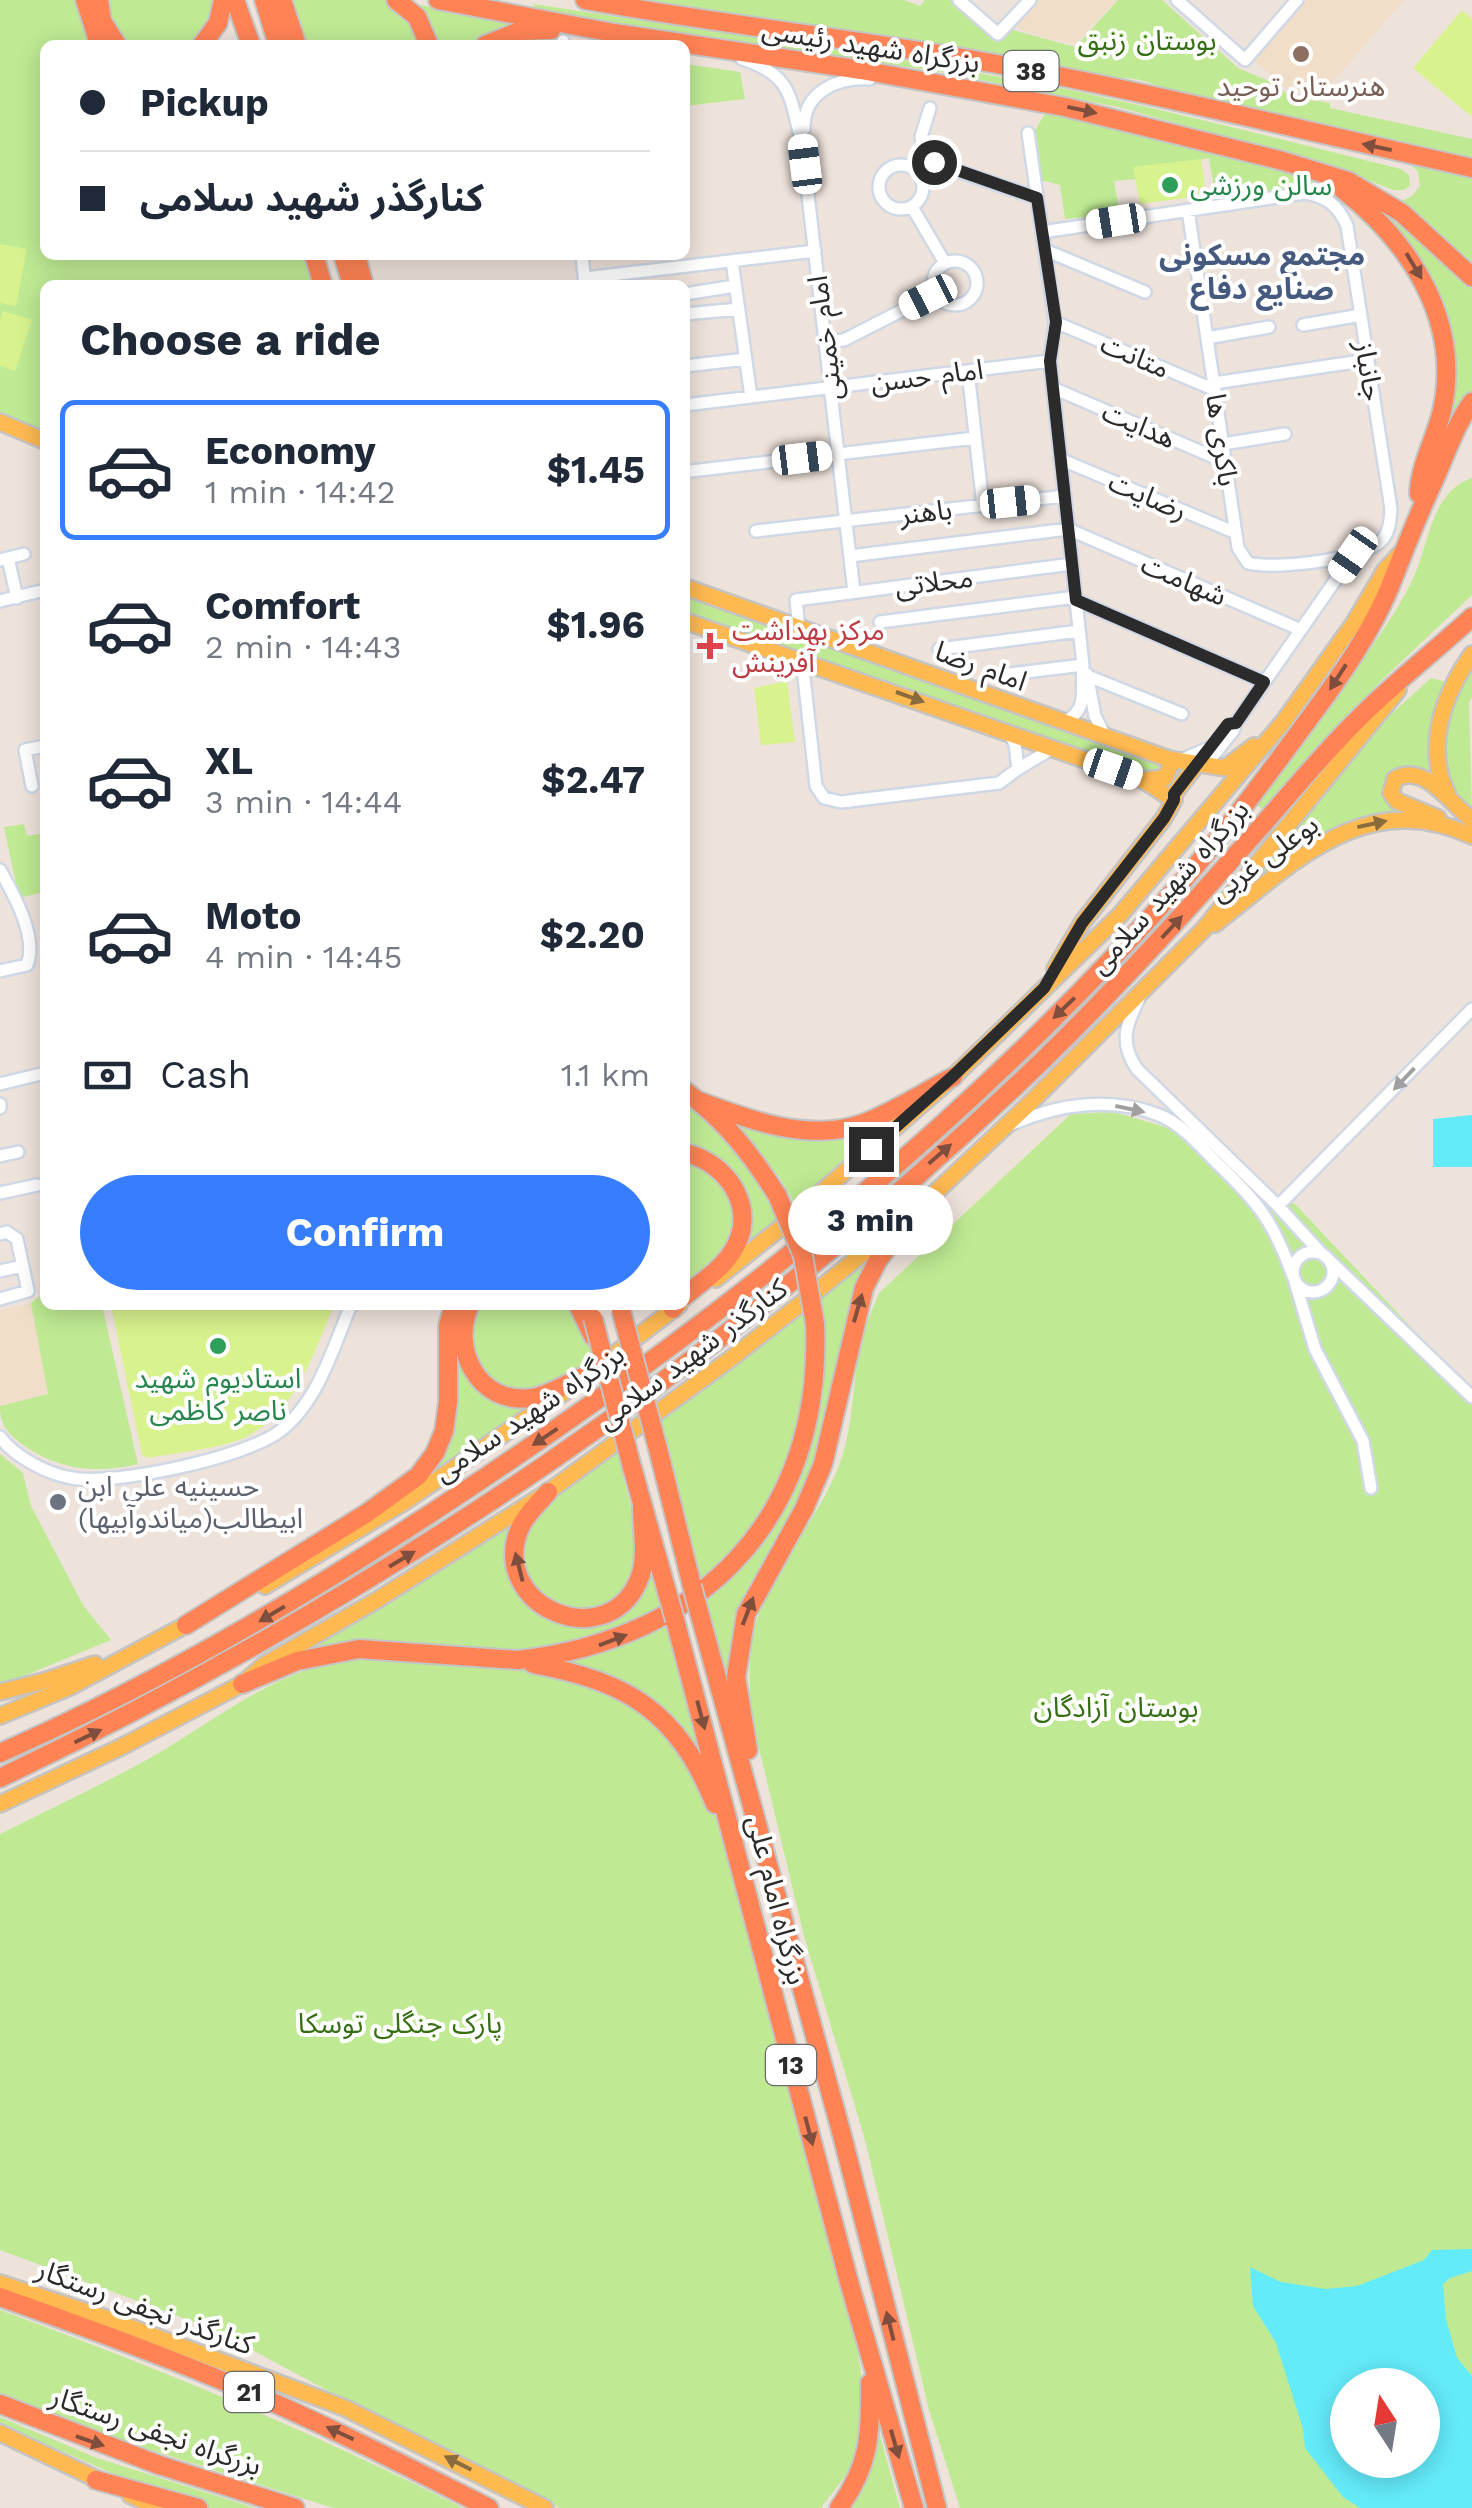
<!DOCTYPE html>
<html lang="en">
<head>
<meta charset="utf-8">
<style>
  body { margin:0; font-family:"Work Sans","Noto Sans Arabic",sans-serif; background:#f2f2f3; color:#1f2937; height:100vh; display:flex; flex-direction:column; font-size:38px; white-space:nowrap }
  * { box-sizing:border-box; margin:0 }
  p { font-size:32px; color:#747a83 }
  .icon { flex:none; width:55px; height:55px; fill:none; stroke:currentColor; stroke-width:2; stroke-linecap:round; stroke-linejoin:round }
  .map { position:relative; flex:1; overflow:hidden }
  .drawer { position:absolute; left:40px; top:280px; width:650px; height:1030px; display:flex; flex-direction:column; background:#fff; border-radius:15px; box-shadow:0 5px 25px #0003 }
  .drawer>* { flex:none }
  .guide { position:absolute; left:40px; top:40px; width:650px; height:220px; border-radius:15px; box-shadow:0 5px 25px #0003; display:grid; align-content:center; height:220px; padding:0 40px; background:#fff }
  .needle { width:65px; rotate:348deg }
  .fabs { position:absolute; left:1330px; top:2368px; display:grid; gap:20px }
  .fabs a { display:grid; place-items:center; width:110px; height:110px; border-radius:50%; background:#fff; box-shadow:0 5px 25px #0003; font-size:50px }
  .end { position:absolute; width:45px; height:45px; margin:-22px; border:12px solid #2b2b2b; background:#fff; box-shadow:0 0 0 5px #fff }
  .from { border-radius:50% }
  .bubble { position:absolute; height:70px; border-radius:35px; background:#fff; box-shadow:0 5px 25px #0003; font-size:32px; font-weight:700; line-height:70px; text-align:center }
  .car { position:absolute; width:30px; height:60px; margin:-30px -15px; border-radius:12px; box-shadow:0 0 8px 2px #0007; background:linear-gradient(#fff 24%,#345 0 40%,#fff 0 76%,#345 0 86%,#fff 0) }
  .guide b { display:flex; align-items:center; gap:35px; height:95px; font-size:38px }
  .guide b+b { border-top:2px solid #e0e1e3 }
  .guide i { width:25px; height:25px; background:#1f2937 }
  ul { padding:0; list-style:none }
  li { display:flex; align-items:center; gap:30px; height:140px; margin:0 20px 15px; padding:0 20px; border:5px solid transparent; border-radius:15px }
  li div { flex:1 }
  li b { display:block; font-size:38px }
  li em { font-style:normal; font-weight:700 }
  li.active { border-color:#377eff }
  li>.icon { width:90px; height:90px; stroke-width:1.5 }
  h2 { padding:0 40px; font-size:45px; line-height:120px }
  .pay { display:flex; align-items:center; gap:25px; height:110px; padding:0 40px; font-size:38px }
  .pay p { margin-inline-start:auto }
  .action { display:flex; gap:20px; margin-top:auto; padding:20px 40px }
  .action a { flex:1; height:115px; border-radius:60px; background:#377eff; color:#fff; font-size:40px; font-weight:700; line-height:115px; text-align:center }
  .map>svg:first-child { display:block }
</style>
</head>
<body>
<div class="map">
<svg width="1472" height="2508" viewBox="0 0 1472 2508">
  <rect width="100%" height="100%" fill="#eee3db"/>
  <path fill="#f1dec9" d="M1035,0h82l-42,44 -34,-7 -29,-11z
    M1306,0h98l-83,96 -36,-8 -29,-26v-4z
    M31,1303l18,91 -49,12v-96z"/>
  <path fill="#bfea93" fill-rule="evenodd" d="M0,0h81l16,45h-52v210h258l9,30h-267v151l-45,-19z
    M103,0h116l-22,45h-75z
    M288,0h98l17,9 21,36h-120z
    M401,0l19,5 144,23 -85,17h-46z
    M641,0h263l16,6 5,-6h25l47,40 13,-11 65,18 43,-47h44l76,68 38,16 14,13 40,6v5l142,31v19l-304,-67c-19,-10 -34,-15 -55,-12l-161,-30z
    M534,4c171,27 342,49 511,81 120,24 237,55 356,84l8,6 1,11 -6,4h-11l-55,-22 -220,-61 -183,-36 -401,-61z
    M685,64l55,8 5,27 -60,7z
    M1046,111l29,5 19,9 2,-4 68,16 143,41 6,2 -2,9 -14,-2 -81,13 -7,-42 -66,12 -6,9 -23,2 6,33 -55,5 -5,-34 -19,-5 -6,-49z
    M1411,164l61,14v86l-42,-40 -30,-22 12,-6 8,-10 -2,-14z
    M1365,202l54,36 53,51v101l-35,61 8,-118z
    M1472,478v117l-88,83 -69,73 -132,167 81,-107 -8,-7c42,-50 80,-102 115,-156 16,-24 33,-48 44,-74 14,-32 17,-83 57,-96z
    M685,595l477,168 1,10 -17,2 -461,-160z
    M1472,659v38l-3,6 3,109c-50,-44 -24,-101 0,-153z
    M1431,678l19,5c-12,29 -30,63 -19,95l-44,8 46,32 -85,8 -114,78 122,-158z
    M24,824l3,12 18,-3v59l-26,6 -15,-71z
    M685,1102l48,40 51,77 -86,70 38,-36 6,-55 -57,-48z
    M1114,1112l65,19 10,12 107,62 176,187v1116h-512l-31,-98 -64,-270 -61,-204 -51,-213c-4,-27 -5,-56 -1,-83 8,-54 68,-122 88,-177 16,-44 11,-91 25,-135 4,-12 9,-23 14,-35l192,-179zM1348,2385h74v75h-74z
    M729,1119c52,25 106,20 160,8l-93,79 -16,-28z
    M685,1156l16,5 35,40 -4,47 -47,44z
    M888,1238l-67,219 -77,150v143l-43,-154 91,-112 24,-188z
    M41,1295l4,3v7h57l36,159c-41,10 -80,6 -115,-19 -15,-12 -23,-19 -23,-39l48,-12 -17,-91z
    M809,1301l-5,120 -45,103 -60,62 -40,-170z
    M473,1305h101l11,23 8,33 -37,25 -45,8 -36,-24 -7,-56z
    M452,1341l28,45 66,11 -130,89 17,-20z
    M616,1448l22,87 2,19 -10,38 -50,25 -50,-28 -12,-40 20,-41z
    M0,1454l23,19 8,33 52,99 28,35 -111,46z
    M539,1500l-27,49 39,67 73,-9 20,-74 21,77 -46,23 -89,21 -138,-10 -120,22z
    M668,1619l47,170 -53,-73 -114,-55z
    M354,1657l148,7 78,12 88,52 43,72 141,523c9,45 23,104 -3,147 -8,13 -19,25 -28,38h-261l-144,-70 -203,-109 -213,-79v-416c50,-25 101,-49 150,-76 72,-41 119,-85 204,-101z
    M0,2310c159,58 312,122 463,198h-130l-257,-82 -76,-33z
    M0,2417l97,41 158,50h-49l-60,-20 -142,-62 -4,-2z
    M876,2421l24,87h-56z"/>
  <path fill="#d8f28d" d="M1462,10l10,9v98l-59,-49z
    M1201,159l5,36 -66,9 -7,-37z
    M0,244l27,5 -11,57 -16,-3z
    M3,311l29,9 -17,51 -15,-5v-45z
    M787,681l8,61 -34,3 -7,-57z
    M111,1305h223c-21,49 -37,106 -88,132 -22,11 -72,16 -98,21l-6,-3z"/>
  <path fill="#64ebfa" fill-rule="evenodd" d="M1472,1115v52h-39v-48z
    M1472,2249v22l-22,7 -7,6 3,35 11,39 15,18v132h-112l-17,-11 -38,-49 -2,-19 -27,-86 -23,-37 -3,-39 31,15 45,7 31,-3 67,-26 8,-10zM1348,2385h74v75h-74z"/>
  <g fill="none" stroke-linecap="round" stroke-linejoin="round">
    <g stroke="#d0d8e5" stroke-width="16">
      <path id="minor" d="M959,0l39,34 32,-34
        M1177,0l68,60 52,-60
        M563,45v-4
        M742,59c53,17 47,40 60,84l52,449
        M930,108l-9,29 3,17 10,9 103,35
        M804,129c-1,-37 33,-52 66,-50
        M1028,133l27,189 -5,39 33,304c-3,25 7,44 -19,57
        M879 187a22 22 0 1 1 44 0a22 22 0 1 1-44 0Z
        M912,207l33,56
        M1042,232l263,-39c22,4 33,12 42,33l44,283c-1,11 -1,22 -9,31 -20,20 -107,30 -134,23l-10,-15 -50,-338
        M1045,250l100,42
        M582,255l3,30
        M732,261l19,136
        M933 283a22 22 0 1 1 44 0a22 22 0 1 1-44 0Z
        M585,278l230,-27
        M685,294l50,-8
        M685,314l54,-5
        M1055,322l160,68
        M1303,325l58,-10
        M1207,338l62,-11
        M826,342l18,-2 92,-47
        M685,366l61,-7
        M968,371l15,135
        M1214,383l154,-23
        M1053,388l172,74
        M685,405l365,-44
        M1223,444l62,-10
        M1060,459l176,74
        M691,471l284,-33
        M756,531l309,-35
        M850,556l218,-27 233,101
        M8,558l9,40
        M0,560l24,-6
        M1076,600l188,82
        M0,601l45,-11
        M880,622l196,-25
        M799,628l-3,-28 276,-36
        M939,649l140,-18
        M802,659l14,127 8,12 17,4 158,-19 19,-14
        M1087,674l8,42 10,20
        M1001,675l82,-10
        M1088,676l94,38
        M1009,733l6,11 3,25 35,-21
        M1183,759l28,-12
        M1205,766l28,-35 3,-8 117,-168
        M32,786l-7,-36 20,-4
        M0,870c14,25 38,67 27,95l-27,6
        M1139,999c-13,25 -20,44 -2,70l141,137 43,47
        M0,1084l45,-11
        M0,1104v4
        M1010,1125c47,-21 100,-29 149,-10 23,9 42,32 59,49 42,40 55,58 75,112
        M0,1156l18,-4
        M0,1193l37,-8
        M1278,1206l194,-197
        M0,1234l7,-2 10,7 11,52 -28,8
        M1293 1272a20 20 0 1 1 40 0a20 20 0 1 1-40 0Z
        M1330,1261l142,136
        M0,1271l23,-5
        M1295,1282l20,67 48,92 8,47
        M0,1437c15,20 47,37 72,41 42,8 175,-21 208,-47 38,-29 53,-83 71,-126"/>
    </g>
    <g stroke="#c4c4c4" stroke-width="20">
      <path id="major" d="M0,422l45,19
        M685,587l484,172 56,9 29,-22
        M685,621l458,159 31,20
        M1143,780l22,-2 5,-11 -1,-8
        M1448,795c-24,-47 -5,-100 24,-141
        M1438,818l-41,-17 -6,-8 4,-14c29,-17 55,24 77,41
        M1215,924c78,-61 151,-138 257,-88
        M1055,969l27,-46 82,-105 10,-18v-6l23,-30
        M716,1279l68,-54 169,-148 167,-162 164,-194 70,-98 31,-53 15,-16
        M599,1366l80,-61
        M265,1586l141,-85 163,-112
        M0,1692l44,-11 51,-17
        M0,1716l72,-30 123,-66
        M0,1804l121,-57 121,-63 22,-19 113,-65 171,-108 185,-135 85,-67 101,-82 110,-104 174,-174 195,-240
        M0,2283l109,36 236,89 200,100
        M0,2433l105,50
        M130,2495l29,13"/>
    </g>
    <g stroke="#c4c4c4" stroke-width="22">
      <path id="highway" d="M85,0l12,37
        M99,0l3,21 15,24
        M235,0l16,45
        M264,0l14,45
        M282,0l15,45
        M396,0l21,17 12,28
        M438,0l176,33 247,37 204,37 218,54 65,20 54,32 70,64
        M585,0c137,25 276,39 412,64 160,30 317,69 475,104
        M202,45l16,-22 5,-23
        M485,45l35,-14 31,-1
        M1342,189c68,53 120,132 100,222 -6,26 -23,56 -23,83
        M314,255l9,30
        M343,255l9,30
        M356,255l8,30
        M685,1091c40,29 66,63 92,104
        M699,1101c50,19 111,42 165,22 31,-12 60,-31 89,-46
        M685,1153c43,9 75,58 47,99 -11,18 -31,30 -47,44
        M470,1305c-20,43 8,100 61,93 20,-3 39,-17 59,-24
        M578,1305l15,31
        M673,1309l3,-4
        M658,1449l34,137
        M632,1467l35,125
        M548,1492c-10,12 -22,22 -28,36 -34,80 93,131 121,46 6,-20 1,-47 1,-69
        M699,1612l143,523 95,373
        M675,1620l174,662 65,226
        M186,1625l181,-112 51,-37 17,-23 9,-22 4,-29v-76l6,-21
        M533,1664c96,18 144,47 182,140
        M242,1684l55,-23 62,-12 159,11c187,-21 305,-145 297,-336
        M748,1750l-12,-73 10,-63 58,-105 19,-45 41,-176 14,-28 41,-52
        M0,1753c170,-75 328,-170 481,-273 257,-172 497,-366 701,-598 47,-54 90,-113 132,-170 28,-38 57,-80 75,-123 14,-35 27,-70 43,-104 13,-28 22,-58 40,-83
        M0,1778c384,-183 737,-423 1043,-718 75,-73 145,-151 214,-229 34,-38 66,-78 102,-113 36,-36 76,-67 113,-101
        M0,2297c84,30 168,60 249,95 82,35 161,76 240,116
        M0,2404l159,61 136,43
        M96,2480l102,28
        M839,2508c32,-45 31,-73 31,-125"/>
    </g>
    <use href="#minor" stroke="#fff" stroke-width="11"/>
    <use href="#major" stroke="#feb951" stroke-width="15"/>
    <use href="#highway" stroke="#ff8355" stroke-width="18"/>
    <g stroke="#c4c4c4" stroke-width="22" stroke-linecap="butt">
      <path id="highway-bridge" d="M777,1195l26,61 12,68
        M621,1310l37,139
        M593,1318l39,149
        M692,1586l7,26
        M667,1592l8,28"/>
    </g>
    <use href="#highway-bridge" stroke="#ff8355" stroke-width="18"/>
  </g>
  <defs><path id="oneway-solid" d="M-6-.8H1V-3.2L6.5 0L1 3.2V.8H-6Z" transform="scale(2.5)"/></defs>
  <g fill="#804e3c">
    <use href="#oneway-solid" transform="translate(1082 110) rotate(12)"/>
    <use href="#oneway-solid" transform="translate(1377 147) rotate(-168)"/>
    <use href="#oneway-solid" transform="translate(1414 266) rotate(59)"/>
    <use href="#oneway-solid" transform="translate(1338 677) rotate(123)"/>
    <use href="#oneway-solid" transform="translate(1172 927) rotate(-47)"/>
    <use href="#oneway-solid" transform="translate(1064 1008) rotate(136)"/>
    <use href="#oneway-solid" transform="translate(940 1154) rotate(-41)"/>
    <use href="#oneway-solid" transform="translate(858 1308) rotate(-74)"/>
    <use href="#oneway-solid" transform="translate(545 1437) rotate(146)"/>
    <use href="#oneway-solid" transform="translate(402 1559) rotate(-31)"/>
    <use href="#oneway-solid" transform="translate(519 1567) rotate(-104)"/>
    <use href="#oneway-solid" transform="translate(748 1611) rotate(-69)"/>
    <use href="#oneway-solid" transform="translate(272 1614) rotate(149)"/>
    <use href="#oneway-solid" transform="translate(613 1640) rotate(-21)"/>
    <use href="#oneway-solid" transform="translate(701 1715) rotate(75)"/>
    <use href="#oneway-solid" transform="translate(88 1736) rotate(-26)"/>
    <use href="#oneway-solid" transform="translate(809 2131) rotate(75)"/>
    <use href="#oneway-solid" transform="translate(890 2326) rotate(-104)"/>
    <use href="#oneway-solid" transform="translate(340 2433) rotate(-155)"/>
    <use href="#oneway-solid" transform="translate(90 2441) rotate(19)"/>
    <use href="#oneway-solid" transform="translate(895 2444) rotate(74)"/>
  </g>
  <g fill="#8a6b3c">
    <use href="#oneway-solid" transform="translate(910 697) rotate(20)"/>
    <use href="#oneway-solid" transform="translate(1372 824) rotate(-12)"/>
    <use href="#oneway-solid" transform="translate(458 2463) rotate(-153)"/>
  </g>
  <g fill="#a0a0a0">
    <use href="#oneway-solid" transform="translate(1404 1079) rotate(134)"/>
    <use href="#oneway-solid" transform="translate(1130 1109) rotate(12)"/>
  </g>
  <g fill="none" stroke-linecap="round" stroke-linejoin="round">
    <path stroke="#2b2b2b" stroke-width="12" d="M871,1149l82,-73 91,-88 38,-65 82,-105 10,-18v-6l54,-70 8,-1 28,-41 -188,-82 -26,-239 6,-39 -19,-124 -103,-36"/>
  </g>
  <circle fill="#8d6e63" stroke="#fff" stroke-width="4" cx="1301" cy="54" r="10"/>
  <g fill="#2e9e5b" stroke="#fff" stroke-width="4">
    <circle cx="1170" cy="185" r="10"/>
    <circle cx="218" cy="1346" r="10"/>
  </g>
  <path fill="#e0444e" stroke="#fff" stroke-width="4" d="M705 631h10v10h10v10h-10v10h-10v-10h-10v-10h10z"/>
  <circle fill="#6b7280" stroke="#fff" stroke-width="4" cx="58" cy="1502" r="10"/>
  <g text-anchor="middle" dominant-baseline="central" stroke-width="8" stroke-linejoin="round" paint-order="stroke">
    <g fill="#fff" stroke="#6b6b6b" stroke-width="2.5">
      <rect x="1003.5" y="51" width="55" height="40" rx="8"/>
      <rect x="766" y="2045" width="50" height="40" rx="8"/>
      <rect x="224" y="2372" width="50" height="40" rx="8"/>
    </g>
    <g font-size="25" font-weight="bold" fill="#2b2b2b">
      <text x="1031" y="71">38</text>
      <text x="791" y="2065">13</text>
      <text x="249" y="2392">21</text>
    </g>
    <g font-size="28" fill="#366f13" stroke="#fff">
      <text x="1147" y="40">بوستان زنبق</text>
      <text x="1116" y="1707">بوستان آزادگان</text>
      <text x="400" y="2023">پارک جنگلی توسکا</text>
    </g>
    <g font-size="28" fill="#2b2b2b" stroke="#fff">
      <text transform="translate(871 46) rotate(9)">بزرگراه شهید رئیسی</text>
      <text transform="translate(825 338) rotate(-97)">امام خمینی</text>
      <text transform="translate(1135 356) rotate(23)">متانت</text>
      <text transform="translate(1369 371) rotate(81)">جانباز</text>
      <text transform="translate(927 376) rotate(-7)">امام حسن</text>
      <text transform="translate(1139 425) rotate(23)">هدایت</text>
      <text transform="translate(1222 440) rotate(82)">باکری ها</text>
      <text transform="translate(1148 496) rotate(23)">رضایت</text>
      <text transform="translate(926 512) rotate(-6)">باهنر</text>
      <text transform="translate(1184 580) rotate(23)">شهامت</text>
      <text transform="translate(934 582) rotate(-7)">محلاتی</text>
      <text transform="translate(981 666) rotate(20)">امام رضا</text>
      <text transform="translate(1264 858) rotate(-36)">بوعلی غربی</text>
      <text transform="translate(1169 887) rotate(-48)">بزرگراه شهید سلامی</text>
      <text transform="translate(692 1354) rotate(-37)">کنارگذر شهید سلامی</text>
      <text transform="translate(529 1413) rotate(-34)">بزرگراه شهید سلامی</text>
      <text transform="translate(777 1900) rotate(76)">بزرگراه امام علی</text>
      <text transform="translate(145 2307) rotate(20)">کنارگذر نجفی رستگار</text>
      <text transform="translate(156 2431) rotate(19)">بزرگراه نجفی رستگار</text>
    </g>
    <g font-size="28" fill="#785e54" stroke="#fff">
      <text x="1301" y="86">هنرستان توحید</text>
    </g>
    <g font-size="28" fill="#27864d" stroke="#fff" text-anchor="start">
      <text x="1190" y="185">سالن ورزشی</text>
      <text x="218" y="1378" text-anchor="middle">استادیوم شهید<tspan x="218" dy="32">ناصر کاظمی</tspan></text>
    </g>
    <g font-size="28" fill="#be3a42" stroke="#fff" text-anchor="start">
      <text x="732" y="630">مرکز بهداشت<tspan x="732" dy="32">آفرینش</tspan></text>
    </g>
    <g font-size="28" fill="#5b616d" stroke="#fff" text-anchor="start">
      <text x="78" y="1486">حسینیه علی ابن<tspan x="78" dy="32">ابیطالب(میاندوآبیها)</tspan></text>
    </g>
    <g font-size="30" font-weight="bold" fill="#465a80" stroke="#fff">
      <text x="1262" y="254">مجتمع مسکونی<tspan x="1262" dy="34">صنایع دفاع</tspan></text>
    </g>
  </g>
</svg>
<div class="fabs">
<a><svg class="needle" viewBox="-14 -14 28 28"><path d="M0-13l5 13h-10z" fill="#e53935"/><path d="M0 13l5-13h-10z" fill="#747a83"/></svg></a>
</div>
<i class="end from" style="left:934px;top:162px"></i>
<i class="end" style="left:871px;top:1149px"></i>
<div class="bubble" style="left:788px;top:1185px;width:165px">3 min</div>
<i class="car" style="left:805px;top:164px;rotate:353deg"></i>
<i class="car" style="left:1116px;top:221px;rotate:261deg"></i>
<i class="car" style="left:928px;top:297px;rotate:243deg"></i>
<i class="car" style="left:802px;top:458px;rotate:83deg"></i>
<i class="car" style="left:1010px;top:502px;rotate:84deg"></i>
<i class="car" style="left:1353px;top:555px;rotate:215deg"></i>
<i class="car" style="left:1113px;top:769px;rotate:109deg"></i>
<div class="guide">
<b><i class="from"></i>Pickup</b>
<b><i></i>کنارگذر شهید سلامی</b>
</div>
<section class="drawer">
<h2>Choose a ride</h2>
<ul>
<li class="active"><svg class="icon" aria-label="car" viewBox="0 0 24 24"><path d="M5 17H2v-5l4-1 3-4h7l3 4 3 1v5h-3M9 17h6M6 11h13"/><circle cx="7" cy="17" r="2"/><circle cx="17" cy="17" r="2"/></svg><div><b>Economy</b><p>1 min · 14:42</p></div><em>$1.45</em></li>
<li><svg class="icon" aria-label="car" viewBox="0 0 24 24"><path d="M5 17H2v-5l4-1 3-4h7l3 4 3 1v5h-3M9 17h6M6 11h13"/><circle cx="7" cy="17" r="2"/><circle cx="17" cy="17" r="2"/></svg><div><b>Comfort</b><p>2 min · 14:43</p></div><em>$1.96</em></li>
<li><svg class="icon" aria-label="car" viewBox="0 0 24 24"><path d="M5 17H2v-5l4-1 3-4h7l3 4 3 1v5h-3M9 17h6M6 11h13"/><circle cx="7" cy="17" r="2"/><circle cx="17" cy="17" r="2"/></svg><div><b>XL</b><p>3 min · 14:44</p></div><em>$2.47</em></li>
<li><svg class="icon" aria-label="car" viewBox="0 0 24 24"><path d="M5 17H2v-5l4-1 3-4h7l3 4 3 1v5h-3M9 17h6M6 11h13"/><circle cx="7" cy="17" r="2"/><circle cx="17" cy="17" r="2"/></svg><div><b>Moto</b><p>4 min · 14:45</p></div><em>$2.20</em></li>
</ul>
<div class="pay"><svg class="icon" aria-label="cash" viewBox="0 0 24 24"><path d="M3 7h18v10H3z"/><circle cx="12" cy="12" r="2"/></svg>Cash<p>1.1 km</p></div>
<div class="action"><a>Confirm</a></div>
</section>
</div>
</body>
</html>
